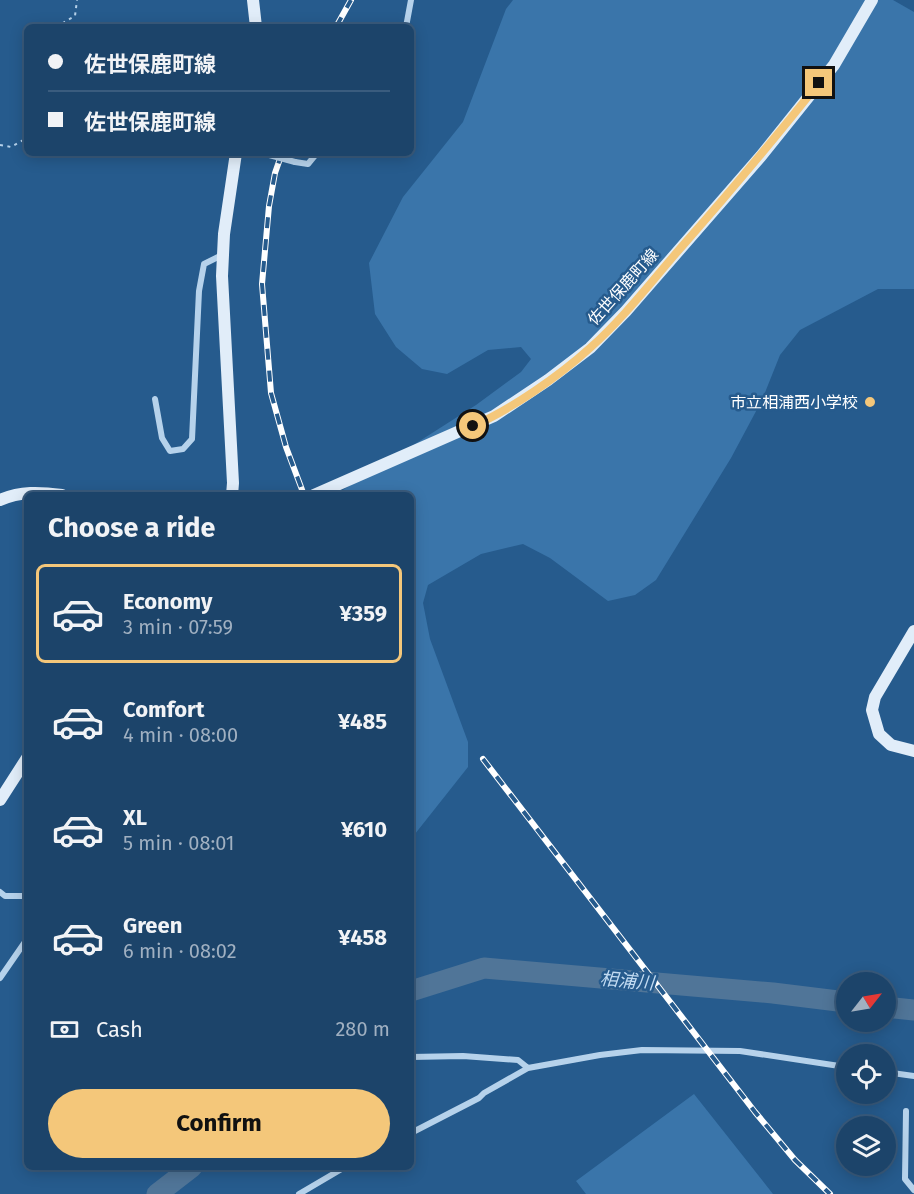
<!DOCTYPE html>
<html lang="en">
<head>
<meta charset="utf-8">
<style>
  body { margin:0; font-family:"Fira Sans","Noto Sans JP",sans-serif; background:#254b70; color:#f1f3f6; height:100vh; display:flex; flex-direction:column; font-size:22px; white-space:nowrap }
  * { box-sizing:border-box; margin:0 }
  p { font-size:20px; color:#a0b0c1 }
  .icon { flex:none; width:33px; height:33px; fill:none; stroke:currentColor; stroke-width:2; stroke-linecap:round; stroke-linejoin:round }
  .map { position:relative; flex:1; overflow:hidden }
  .details { position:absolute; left:24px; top:492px; width:390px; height:678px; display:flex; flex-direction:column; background:#1c446a; border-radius:9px; box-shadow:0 3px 15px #0003,0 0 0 2px #3a5c7e }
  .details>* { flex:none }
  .guide { position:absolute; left:24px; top:24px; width:390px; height:132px; border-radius:9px; box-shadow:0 3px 15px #0003,0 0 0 2px #3a5c7e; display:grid; align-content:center; height:132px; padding:0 24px; background:#1c446a }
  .needle { width:39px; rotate:59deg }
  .controls { position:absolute; left:836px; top:972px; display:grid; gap:12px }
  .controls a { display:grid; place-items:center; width:60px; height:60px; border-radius:50%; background:#1c446a; box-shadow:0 3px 15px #0003,0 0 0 2px #3a5c7e; font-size:30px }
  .end { position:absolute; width:27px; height:27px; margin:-14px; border:8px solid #f4c77a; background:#111; box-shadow:0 0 0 3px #111 }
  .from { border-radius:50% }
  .guide b { display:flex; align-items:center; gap:21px; height:57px; font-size:22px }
  .guide b+b { border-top:2px solid #3a5c7e }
  .guide i { width:15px; height:15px; background:#f1f3f6 }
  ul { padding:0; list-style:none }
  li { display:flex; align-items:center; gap:18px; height:99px; margin:0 12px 9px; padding:0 12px; border:3px solid transparent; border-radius:9px }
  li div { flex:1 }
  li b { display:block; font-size:22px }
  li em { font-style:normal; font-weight:700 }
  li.on { border-color:#f4c77a }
  li>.icon { width:54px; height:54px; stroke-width:1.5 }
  h2 { padding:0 24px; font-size:27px; line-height:72px }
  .pay { display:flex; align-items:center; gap:15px; height:66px; padding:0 24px; font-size:22px }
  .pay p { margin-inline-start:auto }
  .cta { display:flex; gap:12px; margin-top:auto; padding:12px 24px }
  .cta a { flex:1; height:69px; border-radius:36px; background:#f4c77a; color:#111; font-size:24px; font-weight:700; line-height:69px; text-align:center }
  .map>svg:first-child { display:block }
</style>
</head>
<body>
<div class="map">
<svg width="914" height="1194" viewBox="0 0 914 1194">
  <rect width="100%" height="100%" fill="#265b8d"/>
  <path fill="#3a75aa" d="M513,0h380l21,12v277h-36l-78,41 -20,25 -18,45 -31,58 -75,122 -21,15 -27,6 -58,-43 -27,-14 -42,10 -53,31 -5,18 7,36 38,103v25l-57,72v-344h-76l141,-90 45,-33 10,-13 -10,-12 -33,3 -41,24 -25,-5 -26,-22 -21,-33 -6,-51 34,-66 60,-75 43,-113z
    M694,1094l79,100h-187l-10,-13z"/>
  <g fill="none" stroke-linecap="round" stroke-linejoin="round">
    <path stroke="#507598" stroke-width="21" d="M411,991l73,-23 289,25 73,9
      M885,1007l29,3
      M157,1194l35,-27"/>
    <path stroke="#b6d2eb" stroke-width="2" stroke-dasharray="3 4.5" stroke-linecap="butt" d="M56,27l19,-11 2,-16
      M0,145l11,2 16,-9"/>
    <path stroke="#b6d2eb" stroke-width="6" d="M406,27l5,-27
      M295,162l13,2 9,-11
      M155,399l7,39 8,13 13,-2 9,-10 7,-148 5,-27 18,-9
      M0,892l5,4h22
      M0,978l27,-39
      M411,1057l52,-1 55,4 10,8
      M885,1072l29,4
      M906,1111l-1,68 9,11
      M411,1133l68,-35 5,-5 44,-25 72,-13 42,-5 98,1 106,16
      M299,1194l46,-27"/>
    <path stroke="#e1edf9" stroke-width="12" d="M253,0l3,27
      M232,495l1,-12 -11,-207 2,-42 12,-81
      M314,495l180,-79 54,-36 42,-32 36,-37 135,-155 73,-91 38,-65
      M0,500c20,-9 40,-8 62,-5
      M914,631l-39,66 -3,13 7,24 12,11 23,6
      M0,800l27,-42"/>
    <g stroke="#fff" stroke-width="6">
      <path id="rail" d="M336,27l15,-27
        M282,153l-7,20 -6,33 -7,78 9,109 15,54 18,48
        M483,759l272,353 40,48 35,34"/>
    </g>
    <use href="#rail" stroke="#265b8d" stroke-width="4" stroke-dasharray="11" stroke-linecap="butt"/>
    <path stroke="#b6d2eb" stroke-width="6" d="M262,153l33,9"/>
  </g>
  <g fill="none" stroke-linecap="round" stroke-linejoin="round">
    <path stroke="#f4c77a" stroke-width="8" d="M473,426c39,-17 86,-50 117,-78 35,-31 64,-70 95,-105 46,-52 90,-105 134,-160"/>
  </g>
  <circle fill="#f4c77a" stroke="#265b8d" stroke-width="2" cx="870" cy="402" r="6"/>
  <g text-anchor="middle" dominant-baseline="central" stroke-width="5" stroke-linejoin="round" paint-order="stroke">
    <g font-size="16" fill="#fff" stroke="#265b8d">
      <text transform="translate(623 287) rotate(-48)">佐世保鹿町線</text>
    </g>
    <g font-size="16" fill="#fff" stroke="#265b8d" text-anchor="end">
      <text x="858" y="402">市立相浦西小学校</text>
    </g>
    <g font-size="18" font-style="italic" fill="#c2dbf2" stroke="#265b8d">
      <text transform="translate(627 981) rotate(5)">相浦川</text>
    </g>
  </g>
</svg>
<div class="controls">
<a><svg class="needle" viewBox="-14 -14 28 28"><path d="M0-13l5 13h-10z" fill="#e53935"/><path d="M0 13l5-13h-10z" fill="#a0b0c1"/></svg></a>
<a><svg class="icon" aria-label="locate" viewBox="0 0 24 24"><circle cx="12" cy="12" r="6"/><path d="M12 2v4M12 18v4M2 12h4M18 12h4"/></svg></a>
<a><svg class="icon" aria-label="layers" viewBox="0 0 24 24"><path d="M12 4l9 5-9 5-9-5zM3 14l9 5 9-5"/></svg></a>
</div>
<i class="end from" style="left:473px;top:426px"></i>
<i class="end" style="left:819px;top:83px"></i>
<div class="guide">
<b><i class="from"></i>佐世保鹿町線</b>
<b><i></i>佐世保鹿町線</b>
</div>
<section class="details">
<h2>Choose a ride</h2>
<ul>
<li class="on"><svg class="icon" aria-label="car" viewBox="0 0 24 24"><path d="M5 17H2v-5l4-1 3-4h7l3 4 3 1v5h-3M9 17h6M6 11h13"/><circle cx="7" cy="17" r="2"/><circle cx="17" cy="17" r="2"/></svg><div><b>Economy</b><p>3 min · 07:59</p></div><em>¥359</em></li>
<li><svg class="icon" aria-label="car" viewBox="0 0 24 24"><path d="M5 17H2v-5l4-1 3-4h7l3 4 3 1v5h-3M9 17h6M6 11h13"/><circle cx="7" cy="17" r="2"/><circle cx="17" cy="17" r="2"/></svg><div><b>Comfort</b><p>4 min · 08:00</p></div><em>¥485</em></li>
<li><svg class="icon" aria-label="car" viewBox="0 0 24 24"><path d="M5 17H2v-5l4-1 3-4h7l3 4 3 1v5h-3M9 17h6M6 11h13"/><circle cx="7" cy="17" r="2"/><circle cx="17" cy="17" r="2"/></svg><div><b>XL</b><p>5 min · 08:01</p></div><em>¥610</em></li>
<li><svg class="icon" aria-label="car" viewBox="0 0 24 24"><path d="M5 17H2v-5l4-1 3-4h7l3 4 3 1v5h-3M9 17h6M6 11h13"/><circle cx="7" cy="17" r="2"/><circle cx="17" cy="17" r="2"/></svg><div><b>Green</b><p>6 min · 08:02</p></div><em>¥458</em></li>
</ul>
<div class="pay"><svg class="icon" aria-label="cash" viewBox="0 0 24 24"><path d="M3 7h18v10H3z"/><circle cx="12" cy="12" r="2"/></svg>Cash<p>280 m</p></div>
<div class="cta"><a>Confirm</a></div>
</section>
</div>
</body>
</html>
